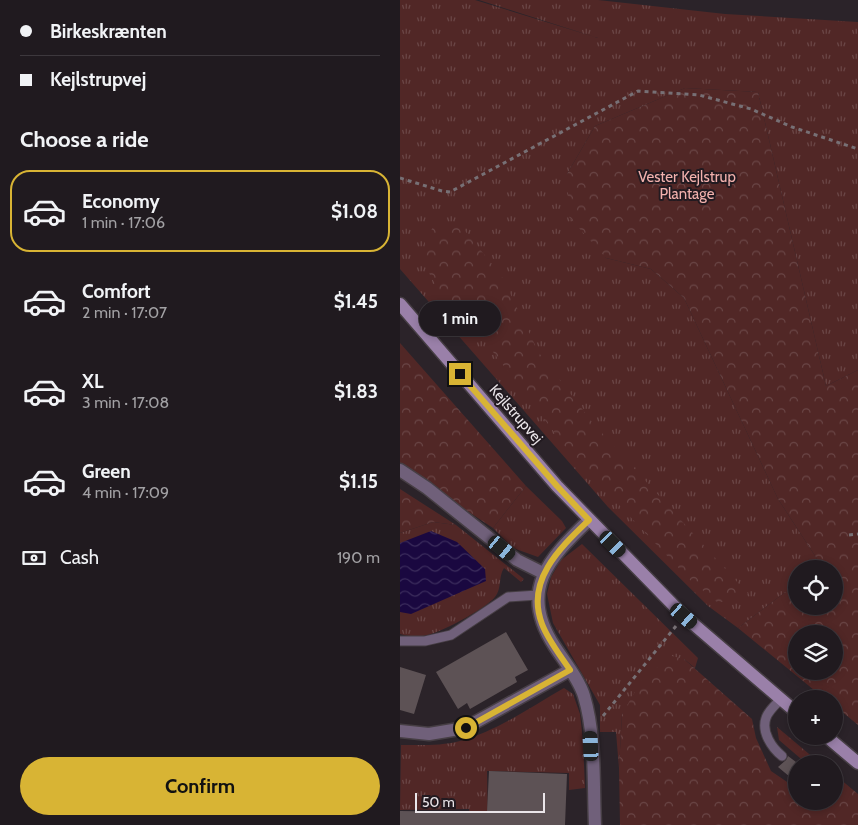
<!DOCTYPE html>
<html lang="en">
<head>
<meta charset="utf-8">
<style>
  body { margin:0; font-family:Cabin,sans-serif; background:#282328; color:#f1f3f6; height:100vh; display:flex; flex-direction:column; font-size:19px; white-space:nowrap }
  * { box-sizing:border-box; margin:0 }
  p { font-size:16px; color:#a2a1a4 }
  .icon { flex:none; width:28px; height:28px; fill:none; stroke:currentColor; stroke-width:2; stroke-linecap:round; stroke-linejoin:round }
  .map { position:relative; flex:1; overflow:hidden }
  .details { display:flex; flex-direction:column; background:#201a1f; width:400px }
  .details>* { flex:none }
  .banner { display:grid; align-content:center; height:110px; padding:0 20px; background:#201a1f }
  .controls { position:absolute; left:388px; top:560px; display:grid; gap:10px }
  .controls a { display:grid; place-items:center; width:55px; height:55px; border-radius:50%; background:#201a1f; box-shadow:0 2px 8px #0003,0 0 0 1px #3d383d; font-size:25px }
  .scale { position:absolute; left:15px; bottom:12px; width:130px; box-sizing:border-box; padding-left:5px; border:2px solid #eae5e9; border-top:0; font-size:14px; line-height:18px; white-space:nowrap; color:#eae5e9; -webkit-text-stroke:4px #221a20; paint-order:stroke }
  .end { position:absolute; width:22px; height:22px; margin:-11px; border:6px solid #d8b434; background:#111; box-shadow:0 0 0 2px #111 }
  .from { border-radius:50% }
  .bubble { position:absolute; height:35px; border-radius:18px; background:#201a1f; box-shadow:0 2px 8px #0003,0 0 0 1px #3d383d; font-size:16px; font-weight:700; line-height:35px; text-align:center }
  .car { position:absolute; width:15px; height:30px; margin:-15px -8px; border-radius:6px; box-shadow:0 0 4px 1px #0007; background:linear-gradient(#222 24%,#8ab4d8 0 40%,#222 0 76%,#8ab4d8 0 86%,#222 0) }
  .banner b { display:flex; align-items:center; gap:18px; height:48px; font-size:19px }
  .banner b+b { border-top:1px solid #3d383d }
  .banner i { width:12px; height:12px; background:#f1f3f6 }
  ul { padding:0; list-style:none }
  li { display:flex; align-items:center; gap:15px; height:82px; margin:0 10px 8px; padding:0 10px; border:2px solid transparent; border-radius:20px }
  li div { flex:1 }
  li b { display:block; font-size:19px }
  li em { font-style:normal; font-weight:700 }
  li.current { border-color:#d8b434 }
  li>.icon { width:45px; height:45px; stroke-width:1.5 }
  h2 { padding:0 20px; font-size:22px; line-height:60px }
  .pay { display:flex; align-items:center; gap:12px; height:55px; padding:0 20px; font-size:19px }
  .pay p { margin-inline-start:auto }
  .cta { display:flex; gap:10px; margin-top:auto; padding:10px 20px }
  .cta a { flex:1; height:58px; border-radius:30px; background:#d8b434; color:#111; font-size:20px; font-weight:700; line-height:58px; text-align:center }
  main { display:flex; flex:1; min-height:0 }
  .map>svg:first-child { display:block }
</style>
</head>
<body>
<main>
<section class="details">
<div class="banner">
<b><i class="from"></i>Birkeskrænten</b>
<b><i></i>Kejlstrupvej</b>
</div>
<h2>Choose a ride</h2>
<ul>
<li class="current"><svg class="icon" aria-label="car" viewBox="0 0 24 24"><path d="M5 17H2v-5l4-1 3-4h7l3 4 3 1v5h-3M9 17h6M6 11h13"/><circle cx="7" cy="17" r="2"/><circle cx="17" cy="17" r="2"/></svg><div><b>Economy</b><p>1 min · 17:06</p></div><em>$1.08</em></li>
<li><svg class="icon" aria-label="car" viewBox="0 0 24 24"><path d="M5 17H2v-5l4-1 3-4h7l3 4 3 1v5h-3M9 17h6M6 11h13"/><circle cx="7" cy="17" r="2"/><circle cx="17" cy="17" r="2"/></svg><div><b>Comfort</b><p>2 min · 17:07</p></div><em>$1.45</em></li>
<li><svg class="icon" aria-label="car" viewBox="0 0 24 24"><path d="M5 17H2v-5l4-1 3-4h7l3 4 3 1v5h-3M9 17h6M6 11h13"/><circle cx="7" cy="17" r="2"/><circle cx="17" cy="17" r="2"/></svg><div><b>XL</b><p>3 min · 17:08</p></div><em>$1.83</em></li>
<li><svg class="icon" aria-label="car" viewBox="0 0 24 24"><path d="M5 17H2v-5l4-1 3-4h7l3 4 3 1v5h-3M9 17h6M6 11h13"/><circle cx="7" cy="17" r="2"/><circle cx="17" cy="17" r="2"/></svg><div><b>Green</b><p>4 min · 17:09</p></div><em>$1.15</em></li>
</ul>
<div class="pay"><svg class="icon" aria-label="cash" viewBox="0 0 24 24"><path d="M3 7h18v10H3z"/><circle cx="12" cy="12" r="2"/></svg>Cash<p>190 m</p></div>
<div class="cta"><a>Confirm</a></div>
</section>
<div class="map">
<svg width="458" height="825" viewBox="0 0 458 825">
  <defs>
    <pattern id="grass-tufts" width="24" height="20" patternUnits="userSpaceOnUse" patternTransform="scale(1.25)"><rect width="24" height="20" fill="#512726"/><path d="M3 7l-1-3M5 7V3M7 7l1-3M15 17l-1-3M17 17v-4M19 17l1-3" fill="none" stroke="#6a4646"/></pattern>
    <pattern id="forest-crowns" width="20" height="18" patternUnits="userSpaceOnUse" patternTransform="scale(1.25)"><rect width="20" height="18" fill="#512726"/><path d="M2 6a3 3 0 1 1 6 0M12 15a3 3 0 1 1 6 0" fill="none" stroke="#6a4646"/></pattern>
    <pattern id="water-waves" width="16" height="10" patternUnits="userSpaceOnUse" patternTransform="scale(1.25)"><rect width="16" height="10" fill="#1a0840"/><path d="M0 5q4-4 8 0t8 0" fill="none" stroke="#3b2c5c"/></pattern>
  </defs>
  <rect width="100%" height="100%" fill="#2b2329"/>
  <path fill="url(#grass-tufts)" d="M0,0h75l123,38 -119,-38h119l127,14 133,8v348l-32,16 -68,-294 -73,-4 -90,38 -28,48 39,84 45,11 33,29 94,201 43,66 -5,4h-20v15l-58,44 -30,-22 -100,-99 -208,-238z
    M126,486l36,35 4,7 -28,29 -25,-9 -20,-20z
    M33,522l23,3 68,54 -3,3 -17,-14c-6,9 -2,21 -9,29 -10,12 -56,37 -72,39 -7,1 -16,0 -23,-2v-101z
    M182,544l116,114 -3,10 -11,-9 -62,55 -3,54 -3,-36h-16v-27l-47,-82 -6,-29 4,-17 10,-17z
    M164,688l9,6 7,20 3,27 2,47 -16,2v-17l-82,-2 1,54h-17l-2,-16 -69,1 1,-65c20,0 40,1 59,-4 37,-10 71,-34 104,-53z"/>
  <path fill="url(#forest-crowns)" fill-rule="evenodd" d="M285,88l73,4 68,294 32,-16v355l-24,-20v-6h-9l-87,-71 58,-44v22h38v-37h-18l5,-4 -43,-66 -94,-201 -33,-29 -45,-11 -37,-41 -2,-43 28,-48zM396,634h38v37h-38z
    M61,226l40,49 38,78 53,69 156,172 -30,9 -29,-24 -119,-126 -86,-113 -36,-33 -24,-43 1,-23 8,-14z
    M0,343l126,143 -33,42 -93,-61z
    M0,489l56,36 -23,-3 -33,11z
    M272,656l12,3 68,60 4,19 15,33 22,15 3,-4v19h38v-27l24,20v31h-238l-1,-57 3,-54 21,-36z
    M377,727l44,37h-14l-28,-24z"/>
  <path fill="url(#water-waves)" d="M31,531l26,11 28,27 1,12 -75,33 -11,-2v-69z"/>
  <path fill="#5d5255" d="M106,632l22,38 -13,7 2,5 -47,27 -3,-6 -9,6 -22,-37z
    M0,667l26,8 -12,39 -14,-4z
    M388,756l8,6v20l-18,-15 8,-7z
    M89,771l78,3 -2,51h-165v-14l87,1z"/>
  <g fill="none" stroke-linecap="round" stroke-linejoin="round">
    <g stroke="#463e44" stroke-width="11">
      <path id="lane" d="M0,641h25l26,-6 57,-38 30,-2
        M381,699c-5,5 -13,12 -15,19 -5,14 6,30 16,38"/>
    </g>
    <g stroke="#463e44" stroke-width="15">
      <path id="street" d="M0,470l27,18 90,72 26,13
        M189,520c-41,39 -71,71 -34,127 9,14 24,32 29,49 12,40 9,87 11,129
        M0,731l29,3 36,-6 105,-58"/>
    </g>
    <g stroke="#463e44" stroke-width="15">
      <path id="secondary" d="M0,304l157,182 127,130 112,96
        M426,736l32,27"/>
    </g>
    <path stroke="#777075" stroke-width="3" stroke-dasharray="4 4" stroke-linecap="butt" d="M0,178l42,13 8,1 188,-101 61,4 52,14 41,18 66,22
      M449,535l9,-1
      M203,716l73,-90"/>
    <use href="#lane" stroke="#70607a" stroke-width="9"/>
    <use href="#street" stroke="#70607a" stroke-width="12"/>
    <use href="#secondary" stroke="#9a80a9" stroke-width="12"/>
  </g>
  <g fill="none" stroke-linecap="round" stroke-linejoin="round">
    <path stroke="#d8b434" stroke-width="6" d="M60,374l97,112 32,34c-28,27 -64,60 -47,104 6,16 18,31 28,46l-104,58"/>
  </g>
  <g text-anchor="middle" dominant-baseline="central" stroke-width="4" stroke-linejoin="round" paint-order="stroke">
    <g font-size="15" fill="#f2b1ad" stroke="#221a20">
      <text x="287" y="177">Vester Kejlstrup<tspan x="287" dy="17">Plantage</tspan></text>
    </g>
    <g font-size="15" fill="#eae5e9" stroke="#221a20">
      <text transform="translate(116 414) rotate(49)">Kejlstrupvej</text>
    </g>
  </g>
</svg>
<div class="controls">
<a><svg class="icon" aria-label="locate" viewBox="0 0 24 24"><circle cx="12" cy="12" r="6"/><path d="M12 2v4M12 18v4M2 12h4M18 12h4"/></svg></a>
<a><svg class="icon" aria-label="layers" viewBox="0 0 24 24"><path d="M12 4l9 5-9 5-9-5zM3 14l9 5 9-5"/></svg></a>
<a>+</a>
<a>−</a>
</div>
<div class="scale">50 m</div>
<i class="end from" style="left:66px;top:728px"></i>
<i class="end" style="left:60px;top:374px"></i>
<div class="bubble" style="left:19px;top:301px;width:82px">1 min</div>
<i class="car" style="left:213px;top:544px;rotate:135deg"></i>
<i class="car" style="left:102px;top:548px;rotate:129deg"></i>
<i class="car" style="left:284px;top:616px;rotate:131deg"></i>
<i class="car" style="left:191px;top:746px;rotate:357deg"></i>
</div>
</main>
</body>
</html>
